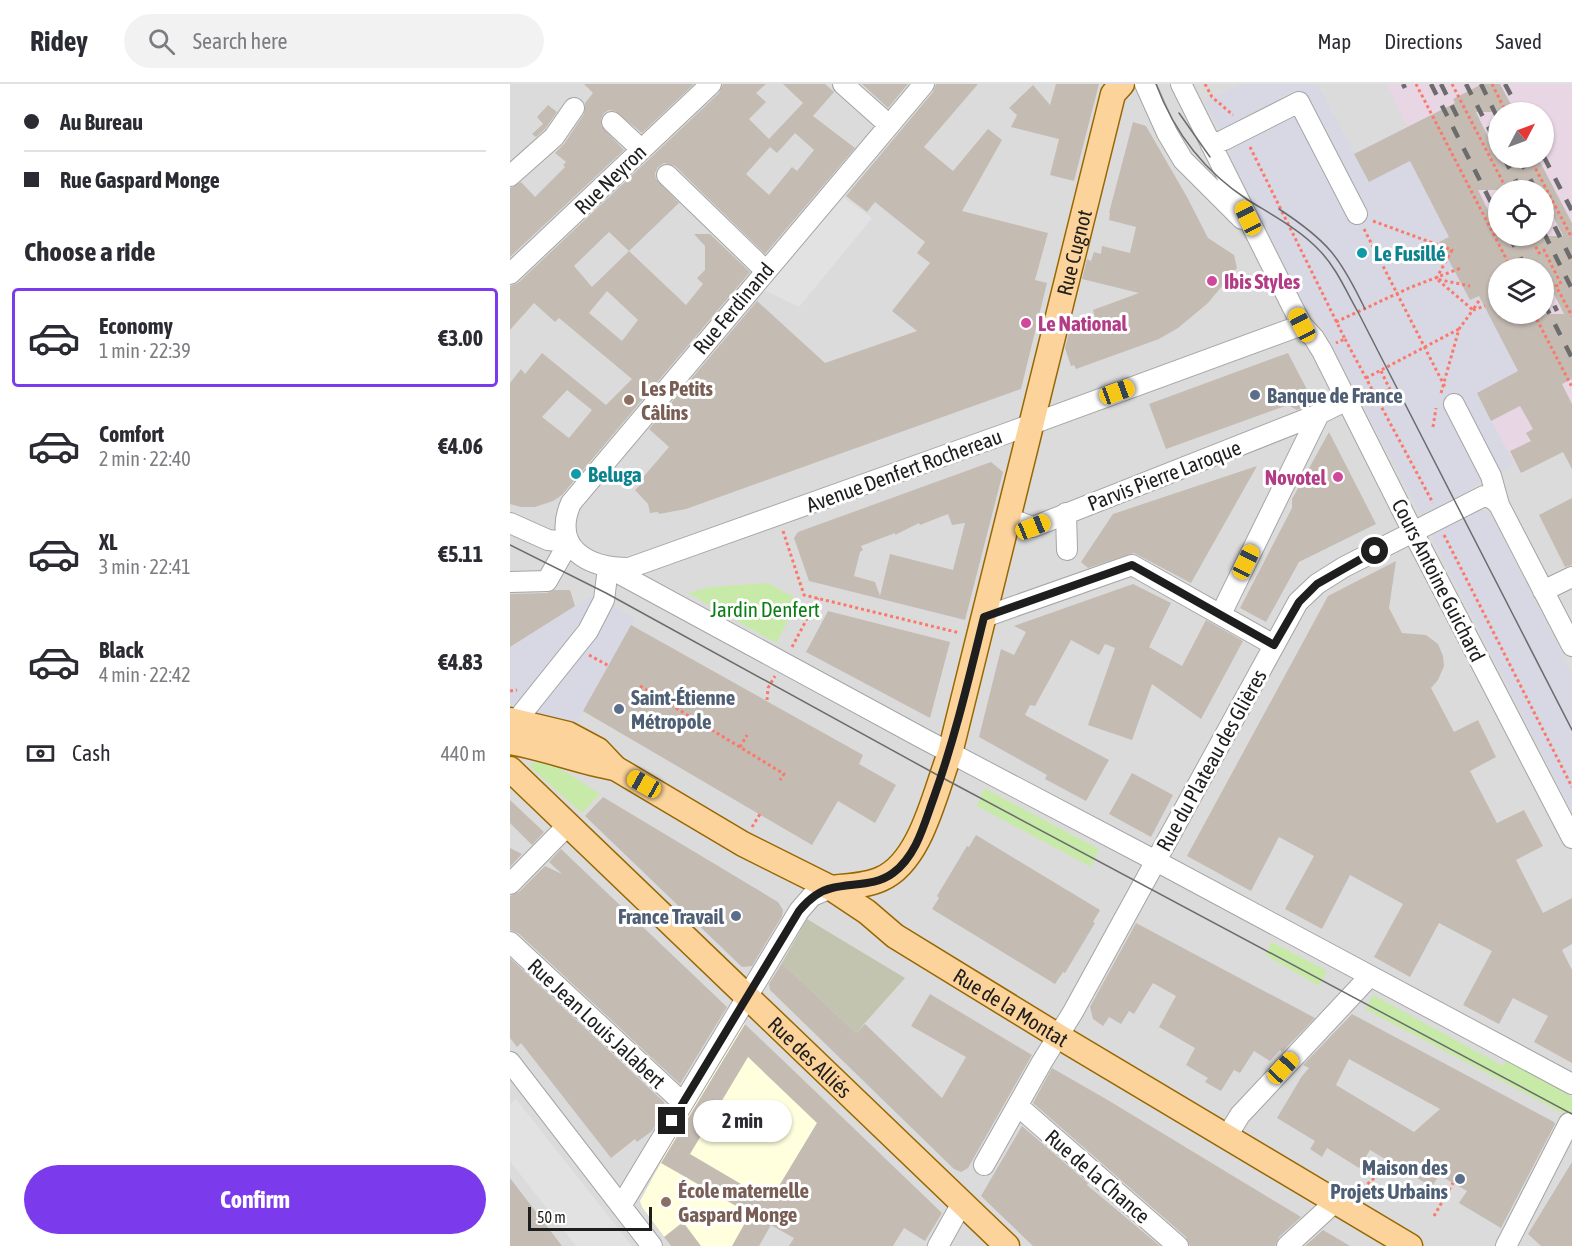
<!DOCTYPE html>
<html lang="en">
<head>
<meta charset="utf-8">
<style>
  body { margin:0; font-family:"Asap Condensed",sans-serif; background:#f2f2f3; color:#2b2b33; height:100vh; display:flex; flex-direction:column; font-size:22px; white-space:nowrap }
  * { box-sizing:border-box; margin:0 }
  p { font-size:20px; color:#7c7c81 }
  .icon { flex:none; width:33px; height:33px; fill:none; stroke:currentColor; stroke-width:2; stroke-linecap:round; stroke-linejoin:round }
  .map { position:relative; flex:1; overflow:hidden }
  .drawer { display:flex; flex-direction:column; background:#fff; width:510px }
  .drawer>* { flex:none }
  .guide { display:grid; align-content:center; height:132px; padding:0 24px; background:#fff }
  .needle { width:39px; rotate:49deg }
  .buttons { position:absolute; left:978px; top:18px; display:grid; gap:12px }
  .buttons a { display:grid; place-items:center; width:66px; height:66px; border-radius:50%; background:#fff; box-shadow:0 2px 4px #0004; font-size:30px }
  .scale { position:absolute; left:18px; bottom:15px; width:124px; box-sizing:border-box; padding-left:6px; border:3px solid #1e1e1e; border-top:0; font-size:16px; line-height:21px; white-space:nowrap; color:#1e1e1e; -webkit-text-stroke:4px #fff; paint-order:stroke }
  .end { position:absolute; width:27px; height:27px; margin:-14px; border:8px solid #1e1e1e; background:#fff; box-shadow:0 0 0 3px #fff }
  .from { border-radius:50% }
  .bubble { position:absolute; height:42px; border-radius:21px; background:#fff; box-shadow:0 2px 4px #0004; font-size:20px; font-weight:700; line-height:42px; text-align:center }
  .car { position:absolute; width:18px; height:36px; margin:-18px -9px; border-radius:8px; box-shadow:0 0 4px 2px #0007; background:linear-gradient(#f5c518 24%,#345 0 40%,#f5c518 0 76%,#345 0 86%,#f5c518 0) }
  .guide b { display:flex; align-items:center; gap:21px; height:57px; font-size:22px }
  .guide b+b { border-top:2px solid #e1e1e2 }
  .guide i { width:15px; height:15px; background:#2b2b33 }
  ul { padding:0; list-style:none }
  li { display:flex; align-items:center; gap:18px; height:99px; margin:0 12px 9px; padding:0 12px; border:3px solid transparent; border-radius:6px }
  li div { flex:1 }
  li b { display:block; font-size:22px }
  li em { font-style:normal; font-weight:700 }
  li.active { border-color:#7c3aed }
  li>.icon { width:54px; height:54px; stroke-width:1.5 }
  h2 { padding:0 24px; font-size:27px; line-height:72px }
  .pay { display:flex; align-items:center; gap:15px; height:66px; padding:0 24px; font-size:22px }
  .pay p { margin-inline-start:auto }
  .cta { display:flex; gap:12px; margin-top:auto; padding:12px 24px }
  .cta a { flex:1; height:69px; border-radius:36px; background:#7c3aed; color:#fff; font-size:24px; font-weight:700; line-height:69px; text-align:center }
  header { display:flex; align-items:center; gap:36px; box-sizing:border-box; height:84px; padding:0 30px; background:#fff; border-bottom:2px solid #e1e1e2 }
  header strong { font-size:28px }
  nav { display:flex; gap:33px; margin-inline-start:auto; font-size:21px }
  .search { width:420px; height:54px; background:#f2f2f3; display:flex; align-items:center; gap:15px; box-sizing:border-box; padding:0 21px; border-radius:33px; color:#7c7c81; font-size:22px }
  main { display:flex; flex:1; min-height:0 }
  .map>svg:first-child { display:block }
</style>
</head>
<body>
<header>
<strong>Ridey</strong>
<div class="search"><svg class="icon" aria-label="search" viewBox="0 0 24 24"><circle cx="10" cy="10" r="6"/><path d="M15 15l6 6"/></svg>Search here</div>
<nav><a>Map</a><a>Directions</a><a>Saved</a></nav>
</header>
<main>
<section class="drawer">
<div class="guide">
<b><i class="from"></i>Au Bureau</b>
<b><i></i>Rue Gaspard Monge</b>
</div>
<h2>Choose a ride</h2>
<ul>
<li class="active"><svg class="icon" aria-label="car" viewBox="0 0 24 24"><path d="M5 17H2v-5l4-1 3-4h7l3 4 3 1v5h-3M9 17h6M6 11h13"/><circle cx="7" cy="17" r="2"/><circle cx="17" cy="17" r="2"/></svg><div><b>Economy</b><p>1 min · 22:39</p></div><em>€3.00</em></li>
<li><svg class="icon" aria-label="car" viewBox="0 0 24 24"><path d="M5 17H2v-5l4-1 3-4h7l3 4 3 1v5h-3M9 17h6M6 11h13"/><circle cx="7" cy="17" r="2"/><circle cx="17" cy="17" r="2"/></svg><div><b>Comfort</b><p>2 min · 22:40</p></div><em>€4.06</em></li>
<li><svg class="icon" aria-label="car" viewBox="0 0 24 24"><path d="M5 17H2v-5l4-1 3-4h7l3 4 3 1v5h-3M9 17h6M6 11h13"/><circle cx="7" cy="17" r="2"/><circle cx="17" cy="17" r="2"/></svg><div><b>XL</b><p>3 min · 22:41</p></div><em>€5.11</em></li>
<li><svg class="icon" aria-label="car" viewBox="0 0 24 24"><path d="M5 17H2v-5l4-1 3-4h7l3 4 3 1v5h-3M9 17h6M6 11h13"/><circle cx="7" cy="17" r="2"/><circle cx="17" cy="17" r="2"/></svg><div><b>Black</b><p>4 min · 22:42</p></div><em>€4.83</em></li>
</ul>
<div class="pay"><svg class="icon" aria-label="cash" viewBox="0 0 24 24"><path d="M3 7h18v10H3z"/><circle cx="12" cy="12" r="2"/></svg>Cash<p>440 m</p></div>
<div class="cta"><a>Confirm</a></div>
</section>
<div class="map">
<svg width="1062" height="1162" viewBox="0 0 1062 1162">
  <rect width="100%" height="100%" fill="#efebe4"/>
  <path fill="#dcdbdb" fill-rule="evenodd" d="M0,0h1062v1162h-1062zM988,28h46v46h-46zM988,106h46v46h-46zM988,184h46v46h-46z"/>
  <path fill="#e8d6e5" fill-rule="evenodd" d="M877,0h185v363l-51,26 -30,-52 -137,-267 53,-27zM988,28h46v46h-46zM988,106h46v46h-46zM988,184h46v46h-46z"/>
  <path fill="#ffd" d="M233,938l85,83 -85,141h-72l-29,-39 -2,-6 52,-96 1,1z"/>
  <path fill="#c3c4af" d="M297,835l98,59 -49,55 -74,-70z"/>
  <path fill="#c8eaa9" d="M258,499l31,17 -23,43 -88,-50 22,-6z
    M23,679c23,-2 48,20 67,31l-18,19 -53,-47z
    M474,704l115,61 -8,18 -114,-61z
    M762,858l55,29 -8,15 -54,-31z
    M863,911l130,71 4,-7 65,38v21l-207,-109z"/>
  <path fill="#e2e2e2" d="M333,113l29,21 -73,89 -35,-17z
    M6,1015l116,147h-56l-66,-85v-57z"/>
  <path fill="#d8d8e5" d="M731,0h77l51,98 41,-21 108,210 -41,22 37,71 -44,24 12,22 5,2 6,5 79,156v140l-146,-288 -94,-179 -10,-19 -26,-33 -68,-136 3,-6 -27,-51z
    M83,511l43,23 -61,110 -65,-16v-65z"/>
  <path fill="#c4bbb3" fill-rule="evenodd" d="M74,0h110l-52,49 -27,-22 -6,-1 -5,3 -3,6v7l23,24 -114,107v-69l11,-6 14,15 30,-30 -2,-2 3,-3 -11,-9 9,-9 20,-30 1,-11 8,-10z
    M213,0h43l-10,9 10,9 -17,17 20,20 34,-36 -20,-19h42l9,8 -21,24 42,32 -90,106 -90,-88 -11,-3 -6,4 -3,6 1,6 23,24 -50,48 57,54 17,-21 -6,-6 8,-8v-24l-11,-12h16l40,38 -188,223 -9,6 -18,6h-14l-11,-3v-121l11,-14 4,5 17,-21 64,52 26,-26 -73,-61 -4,4 -21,-19 -24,27v-44l8,-3 201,-190zM285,49l19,17 -17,21 -5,-4 -23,28 -23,-21 24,-27 7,6zM99,148l20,19 -37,36 -18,-21zM97,207l31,29 -16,21 -33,-28zM57,306l25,20 -23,28 -27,-21z
    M352,0h46l-20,24z
    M426,0h42l-54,63 29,24 35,-42 14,11 -40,71 86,22 -13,47 12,3 -26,106 -335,120 -27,5 -1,-2 -8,1 -2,-9 -13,-14 6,-6 -2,-2 30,-35 -20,-18 108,-128 68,62 92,-32 -25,-20 38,-48 -13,-10 8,-11 -50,-40 -8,10 -21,-16 87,-104z
    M546,0h43l-25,97 -24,-6 9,-36 -48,-12 6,-12 -8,-7 24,-23 17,20z
    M972,0h18l15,28h-39l22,46h40l34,65v156l-10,5 10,20v65l-9,-17 -42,21 -11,-22 21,-10 -5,-8 7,-4 -13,-23 -29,15 -14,-28 41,-22 -39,-75 -9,4 -31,-58 10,-5 -39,-76 -41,21 -15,-28 101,-51 -2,-4zM968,106h66v8l19,38h-65v-6zM988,184h46v6l20,40h-66z
    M38,21l9,7 -12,17 -9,8 -4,-3 11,-10 -6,-7z
    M623,38l13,4 41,71 21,41 26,17 3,13 -29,35 -30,25 -19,11 -83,30 -2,-4 -3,1 -6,-18 4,-16 27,-11 -3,-11 46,-17 -57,-14 5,-20 4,2 3,-9 7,2 1,-8 28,7 6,-26 -27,-7 1,-7h-1z
    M778,269l26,50 -17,7 -9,-5 -122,44 -17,-45z
    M819,348l47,92 -77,38 -33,60 -26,-14 52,-100v-9z
    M481,378l12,10 -38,148 -156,-39 -15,-43 4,-6zM438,430l4,11 13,-2 -12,47 -63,-16 -10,42 -5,-14 -21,-6 6,-24 3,-2 -2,-4 34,-13v2l24,-12 1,2z
    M747,382l-66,117 -57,-30 -46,15 -7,-6 32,-48z
    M1062,414v67l-7,2 -26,-52z
    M886,477l-7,47 13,25 24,2 12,9 5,12 1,10 -6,14 -7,8 23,44 24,-12 18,37 -26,14 27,52 27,-13 19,36 -27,14 27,53 29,-15v46l-10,6 10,20v93l-38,-21 14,-26 -35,-18 -14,26 -36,-19 29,-54 -53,-28 -29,54 -36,-20 29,-53 -53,-29 -28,54 -37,-20 29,-53 -35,-19 -28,54 -64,-35 141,-260z
    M623,500l38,19 -22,44 33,19 24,-46 37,21 -42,78 -49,-35 -20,56 -44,-15 27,-77 -10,-4 -6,11 -28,-15 -36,66 -5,-1 -5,10 84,45 -23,41 -41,-22 2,-4 -68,-38 22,-88 13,6 12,-23 -12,-6z
    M44,506h16l5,16 -65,41v-53l37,-1z
    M318,527l122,31 -20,76 -124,-66z
    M121,541l232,130 -4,9 37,21 -21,38 -37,-22 -26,44 -229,-134z
    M622,689l41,22 -22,42 -42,-23z
    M93,713l175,105 5,8 -1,6 -30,50 -10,1 -157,-151z
    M0,716l34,32 -12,13 -22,-22z
    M466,751l124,75 -7,12 2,1 -30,50 -2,-1 -8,12 -123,-75 7,-11 -2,-2 30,-50 2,1z
    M0,764l12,6 -12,13z
    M51,765l166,158 -47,77 -162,-151 -8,-3v-34l9,-4 26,-26 17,8 -13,-12z
    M626,839l179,95 -33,34 -2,-2 -10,11 -16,-10 -14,22 -6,-3 -13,21 -16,-9 3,-4 -22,-13 9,-17 -36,-21 17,-31 -23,-13 -19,31 -5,-3 -8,13 -12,-7 -6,9 -10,-7 -3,-12z
    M0,874l154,144 1,8 -13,21 -15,11 -2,-3 -24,19 -90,-115 -4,4 -7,-9z
    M272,879l74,70 9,-9 77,74 24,-41 -55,-31 19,-32 102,61 -64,113 -7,4 -7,-3 -184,-179 -1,-6z
    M842,930l202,108 1,2 -54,104 -42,-25 8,-12 -28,-16 -7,12 -62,-37 -11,18 -32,-20 -5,9 -12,-8 5,-8 -38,-23 25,-42 7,-8 -6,-3zM839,975l91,50 -26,23 -78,-47z
    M235,940l197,189 -17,28 -21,-13 -11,18h-104l5,-8 -23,-13 -12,21h-27l18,-32 -89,-51zM238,973l69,66 -47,78 -80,-47z
    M542,984l54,31 195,118 -22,20 -4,9h-85l-4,-9 -153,-134z
    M512,1042l66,57 -1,2 73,61h-127l-52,-50z
    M1062,1078v84h-31l-13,-12z
    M0,1094l52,68h-52z
    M173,1138l18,24h-30l-7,-9z
    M813,1146l5,3 22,13h-45z"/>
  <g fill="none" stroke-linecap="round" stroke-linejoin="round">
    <g stroke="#a5a5a5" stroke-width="22">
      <path id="minor" d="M333,0l46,41
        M414,0l-353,419c-20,46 18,65 58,65l373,-133 300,-110
        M635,0l22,49 16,27 59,59
        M671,0l111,222 10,19 12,13 8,13 91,181 159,306
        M102,38l29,27
        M701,61l13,-5 75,-38 58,112
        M157,91l98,95
        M0,92l44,-39 20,-29
        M0,190l201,-190
        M944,320l37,72 8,29
        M556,429l1,37
        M498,434l25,9 286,-113 28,-14
        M0,439l38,17 21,2
        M99,484l315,171 232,122 416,223
        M0,498l37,-1 22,-39
        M1033,507l29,-14
        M711,530l98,-200
        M474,533l148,-52 142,80
        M6,637l72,-90 16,-31 4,-32
        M0,800l58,-59
        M0,858l173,161
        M0,978l142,184
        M508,1022l160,140
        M717,1052l13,-21 130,-139
        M474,1081l58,-103 31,-50 225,-410 19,-18 27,-17 140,-71 9,3 6,6 73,141
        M111,1122l178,-295 13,-15 19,-8
        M428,1162l24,-43
        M777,1162l48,-44
        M996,1162l63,-123"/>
    </g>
    <g stroke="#986700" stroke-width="27">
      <g id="major">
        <path id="s1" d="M0,636l58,14 30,16 17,18 128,76 88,44 36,24 28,24 163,100 352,210"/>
        <path d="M0,658c36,6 69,20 105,26"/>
        <path id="s2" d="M0,685l497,477"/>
        <path id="s3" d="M321,804c15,-2 35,-2 50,-9 40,-17 54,-87 69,-126l163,-659 9,-10"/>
      </g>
    </g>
    <path stroke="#fb7969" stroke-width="3" stroke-dasharray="3 3" stroke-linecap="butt" d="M695,0l7,13 21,18
      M906,0l95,184
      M942,0l55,106
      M982,0l14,28
      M740,63l95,192 -9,4
      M1020,74l42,80
      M863,137l79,29 -16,29 34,7
      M854,145l82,160
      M1020,152l9,17 5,-3 17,34 -5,2 16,30
      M928,196l35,30 7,-11
      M1024,230l38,73
      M826,238l73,-34 52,-20
      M835,255l88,164
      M871,287l12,25
      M856,294l93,-49
      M931,309l18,-64 14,-19 12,-4
      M923,343l3,-19
      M273,447l21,64 156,38
      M934,451l128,252
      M282,563l26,-49
      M79,571l20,11
      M130,602l144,88 -4,6
      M0,607l7,-1
      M257,616l1,-12 7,-12
      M230,663l7,-12
      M242,743l8,-13
      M853,1104l28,-25
      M924,1132l19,-33"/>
    <use href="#minor" stroke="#fff" stroke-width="20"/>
    <use href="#major" stroke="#fcd39b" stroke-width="24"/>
    <path stroke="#6c6c6c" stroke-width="1.5" d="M646,0c18,48 49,88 92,116 24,15 51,29 71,50 17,17 27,41 39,62l214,418
      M669,29l31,44
      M769,125c49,32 61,48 86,100
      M0,461l96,48 335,184 631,337"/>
    <path stroke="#6c6c6c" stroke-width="4.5" stroke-dasharray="12 12" stroke-linecap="butt" d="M893,0l2,4
      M921,0l67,132
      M931,0l20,40
      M956,0l32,62
      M971,0l17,35
      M995,0l15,28
      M1034,73l28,54
      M994,74l17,32
      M1009,74l17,32
      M1034,121l28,56
      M1034,149l28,56
      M999,152l17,32
      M1034,200l13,27
      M1034,219l28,55"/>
  </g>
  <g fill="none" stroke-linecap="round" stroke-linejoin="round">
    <path stroke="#1e1e1e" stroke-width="8" d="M162,1037l127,-210c9,-11 19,-20 33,-23 20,-5 44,-2 61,-15 24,-18 31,-49 41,-76 21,-59 35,-119 50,-180l148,-52 142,80 25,-43 18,-18 58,-33"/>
  </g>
  <g fill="#0f9aa8" stroke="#fff" stroke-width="2">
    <circle cx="852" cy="169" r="6"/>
    <circle cx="66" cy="390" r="6"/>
  </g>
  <g fill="#d1479c" stroke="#fff" stroke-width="2">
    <circle cx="702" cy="197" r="6"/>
    <circle cx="516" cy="239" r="6"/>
    <circle cx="828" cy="393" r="6"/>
  </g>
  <g fill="#5c6f8a" stroke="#fff" stroke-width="2">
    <circle cx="745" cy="311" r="6"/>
    <circle cx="109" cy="625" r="6"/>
    <circle cx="226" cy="832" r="6"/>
    <circle cx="950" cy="1095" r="6"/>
  </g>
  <g fill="#8d6e63" stroke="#fff" stroke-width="2">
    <circle cx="119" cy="316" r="6"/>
    <circle cx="156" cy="1118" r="6"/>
  </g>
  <g text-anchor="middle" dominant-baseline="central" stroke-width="6" stroke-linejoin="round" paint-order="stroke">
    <g font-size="21" fill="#1e1e1e" stroke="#fff">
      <text transform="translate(100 95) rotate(-44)">Rue Neyron</text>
      <text stroke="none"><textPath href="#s3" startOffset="714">Rue Cugnot</textPath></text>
      <text transform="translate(223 224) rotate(-50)">Rue Ferdinand</text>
      <text transform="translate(394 386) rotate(-20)">Avenue Denfert Rochereau</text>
      <text transform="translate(654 391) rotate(-21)">Parvis Pierre Laroque</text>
      <text transform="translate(929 496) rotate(63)">Cours Antoine Guichard</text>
      <text transform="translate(701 676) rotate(-61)">Rue du Plateau des Glières</text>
      <text stroke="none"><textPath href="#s1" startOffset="582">Rue de la Montat</textPath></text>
      <text transform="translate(87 939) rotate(43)">Rue Jean Louis Jalabert</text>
      <text stroke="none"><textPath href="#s2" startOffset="416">Rue des Alliés</textPath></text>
      <text transform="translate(588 1092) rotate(41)">Rue de la Chance</text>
    </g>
    <g font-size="21" font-weight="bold" fill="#0d838f" stroke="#fff" text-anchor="start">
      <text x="864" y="169">Le Fusillé</text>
      <text x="78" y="390">Beluga</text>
    </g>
    <g font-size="21" font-weight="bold" fill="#b23c85" stroke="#fff" text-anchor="start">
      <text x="714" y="197">Ibis Styles</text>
      <text x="528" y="239">Le National</text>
      <text x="816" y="393" text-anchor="end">Novotel</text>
    </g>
    <g font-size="21" font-weight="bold" fill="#785e54" stroke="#fff" text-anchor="start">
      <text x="131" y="304">Les Petits<tspan x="131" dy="24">Câlins</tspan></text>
      <text x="168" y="1106">École maternelle<tspan x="168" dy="24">Gaspard Monge</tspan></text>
    </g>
    <g font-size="21" font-weight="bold" fill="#4e5e75" stroke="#fff" text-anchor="start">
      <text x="757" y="311">Banque de France</text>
      <text x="121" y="613">Saint-Étienne<tspan x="121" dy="24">Métropole</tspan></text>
      <text x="214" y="832" text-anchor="end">France Travail</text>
      <text x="938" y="1083" text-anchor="end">Maison des<tspan x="938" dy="24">Projets Urbains</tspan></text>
    </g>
    <g font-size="21" fill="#0b7d15" stroke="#fff">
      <text x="255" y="525">Jardin Denfert</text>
    </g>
  </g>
</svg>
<div class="buttons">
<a><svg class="needle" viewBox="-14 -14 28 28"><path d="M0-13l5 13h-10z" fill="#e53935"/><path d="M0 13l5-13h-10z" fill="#7c7c81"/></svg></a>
<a><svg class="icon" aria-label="locate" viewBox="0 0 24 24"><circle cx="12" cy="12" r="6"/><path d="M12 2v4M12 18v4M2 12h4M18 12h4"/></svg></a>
<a><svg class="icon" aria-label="layers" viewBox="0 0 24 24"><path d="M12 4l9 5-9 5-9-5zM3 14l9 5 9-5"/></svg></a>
</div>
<div class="scale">50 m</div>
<i class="end from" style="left:865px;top:467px"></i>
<i class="end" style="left:162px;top:1037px"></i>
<div class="bubble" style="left:183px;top:1016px;width:99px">2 min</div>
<i class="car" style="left:738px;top:134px;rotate:334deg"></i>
<i class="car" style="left:792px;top:241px;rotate:332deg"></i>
<i class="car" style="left:607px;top:308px;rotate:70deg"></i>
<i class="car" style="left:523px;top:443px;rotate:68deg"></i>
<i class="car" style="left:736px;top:478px;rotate:26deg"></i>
<i class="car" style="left:134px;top:700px;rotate:299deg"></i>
<i class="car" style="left:773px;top:984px;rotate:43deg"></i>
</div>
</main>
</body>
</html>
